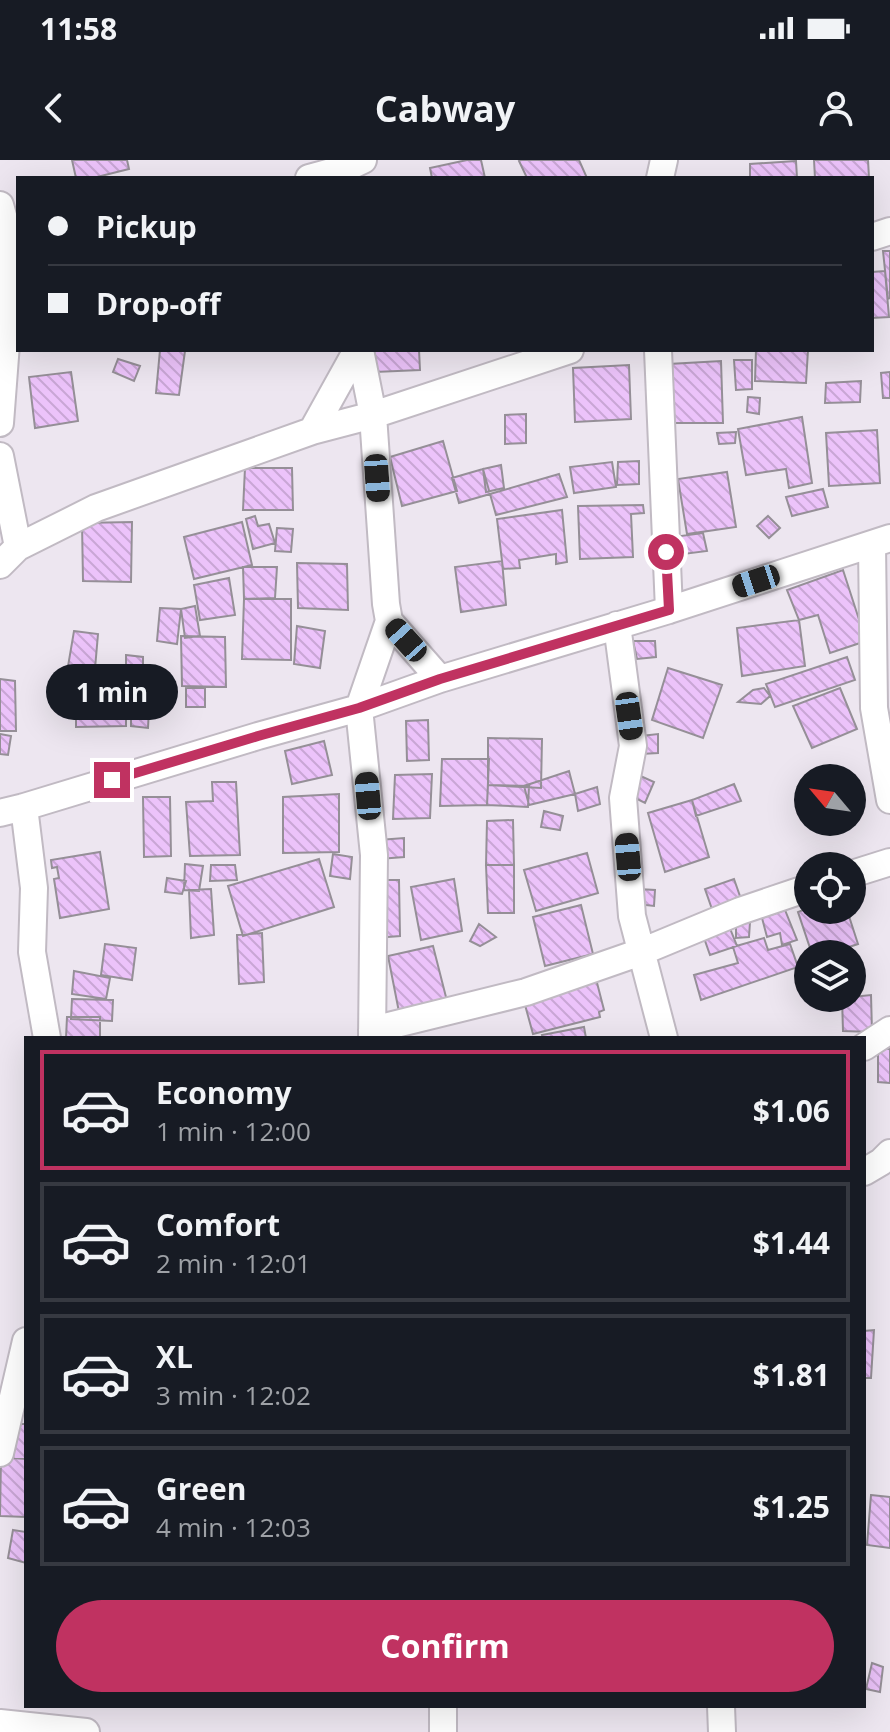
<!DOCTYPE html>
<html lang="en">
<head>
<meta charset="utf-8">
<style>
  body { margin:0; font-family:"Open Sans",sans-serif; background:#20242c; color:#f1f3f6; height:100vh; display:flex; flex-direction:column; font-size:30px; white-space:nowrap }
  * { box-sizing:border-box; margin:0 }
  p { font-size:26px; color:#9ea1a6 }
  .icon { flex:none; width:44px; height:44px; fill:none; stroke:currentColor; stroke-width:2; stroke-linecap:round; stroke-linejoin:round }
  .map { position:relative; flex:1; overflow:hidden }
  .details { position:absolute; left:24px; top:876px; width:842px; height:672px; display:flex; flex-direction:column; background:#171b24; border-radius:0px; box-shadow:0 8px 32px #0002 }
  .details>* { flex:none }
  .hud { position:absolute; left:16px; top:16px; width:858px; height:176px; border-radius:0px; box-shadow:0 8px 32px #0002; display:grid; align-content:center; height:176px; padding:0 32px; background:#171b24 }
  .needle { width:52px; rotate:299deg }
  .fabs { position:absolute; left:794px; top:604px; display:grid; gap:16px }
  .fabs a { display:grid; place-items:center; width:72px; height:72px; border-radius:50%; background:#171b24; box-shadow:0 8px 32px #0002; font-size:40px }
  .end { position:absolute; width:36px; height:36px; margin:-18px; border:10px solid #c03261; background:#fff; box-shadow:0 0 0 4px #fff }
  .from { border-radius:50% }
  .bubble { position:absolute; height:56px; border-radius:28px; background:#171b24; box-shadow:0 8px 32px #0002; font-size:26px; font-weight:700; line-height:56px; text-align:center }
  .car { position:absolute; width:24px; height:48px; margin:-24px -12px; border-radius:10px; box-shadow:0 0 6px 2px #0007; background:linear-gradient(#222 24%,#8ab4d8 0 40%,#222 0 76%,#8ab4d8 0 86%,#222 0) }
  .hud b { display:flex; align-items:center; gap:28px; height:76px; font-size:30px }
  .hud b+b { border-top:2px solid #363941 }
  .hud i { width:20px; height:20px; background:#f1f3f6 }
  ul { padding:14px 0 0; list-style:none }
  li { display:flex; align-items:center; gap:24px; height:120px; margin:0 16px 12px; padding:0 16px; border:4px solid #363941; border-radius:0px }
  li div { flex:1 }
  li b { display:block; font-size:30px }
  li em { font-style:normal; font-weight:700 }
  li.active { border-color:#c03261 }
  li>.icon { width:72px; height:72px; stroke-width:1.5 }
  .cta { display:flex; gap:16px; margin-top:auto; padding:16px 32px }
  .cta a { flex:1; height:92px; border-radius:48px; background:#c03261; color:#fff; font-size:32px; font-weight:700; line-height:92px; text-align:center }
  .status { display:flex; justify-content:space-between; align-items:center; height:56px; padding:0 40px; background:#171b24; direction:ltr }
  .status svg { height:22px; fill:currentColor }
  header { display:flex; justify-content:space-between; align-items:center; height:104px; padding:0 32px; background:#171b24; font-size:36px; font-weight:700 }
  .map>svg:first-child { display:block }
</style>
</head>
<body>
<div class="status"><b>11:58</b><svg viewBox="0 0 49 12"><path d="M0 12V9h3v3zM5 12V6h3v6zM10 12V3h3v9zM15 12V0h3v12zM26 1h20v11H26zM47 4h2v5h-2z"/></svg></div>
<header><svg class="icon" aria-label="back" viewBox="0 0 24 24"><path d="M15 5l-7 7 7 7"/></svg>Cabway<svg class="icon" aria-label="person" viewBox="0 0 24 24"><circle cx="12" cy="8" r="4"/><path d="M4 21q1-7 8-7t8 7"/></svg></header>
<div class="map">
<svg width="890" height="1572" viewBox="0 0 890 1572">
  <defs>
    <pattern id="building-back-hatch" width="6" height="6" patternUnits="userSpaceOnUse" patternTransform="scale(2)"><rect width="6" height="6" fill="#ecc3fa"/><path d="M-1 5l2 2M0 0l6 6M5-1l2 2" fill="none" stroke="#c9a6d5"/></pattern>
  </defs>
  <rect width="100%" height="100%" fill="#ede6f0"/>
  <path fill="url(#building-back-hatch)" stroke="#958f97" stroke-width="2" d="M72,0h55l2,9 -36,9h-17z
    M467,0h14l4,18h-53l-2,-10z
    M521,0h58l8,18h-60l-8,-17z
    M814,0h54l1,18h-54z
    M796,1l1,17h-47v-14z
    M883,91h7v47l-2,1z
    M885,111l4,46 -17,1v-46z
    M160,190l25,1 -6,44 -23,-2z
    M374,190h45l1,20 -45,2z
    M756,190h52l-2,33 -51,-2z
    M118,199l22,7 -6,15 -21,-9z
    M734,200h18v29l-16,1z
    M721,201l2,62h-52l-2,-59z
    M629,205l2,54 -56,3 -2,-54z
    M71,212l7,49 -43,7 -6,-51z
    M890,212v26h-7l-2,-25z
    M861,221l-1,21 -35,1 1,-20z
    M748,237l12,1 -1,16 -12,-2z
    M526,254v29l-21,1v-29z
    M802,257l10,66 -23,5 -3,-19 -40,6 -8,-46z
    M877,270l3,53 -51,3 -3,-53z
    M736,272l-1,11 -16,1 -2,-11z
    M443,281l14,50 -55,15 -12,-49z
    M639,301v23l-22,1 1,-23z
    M612,302l4,25 -42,6 -4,-26z
    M501,305l3,23 -18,4 -3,-23z
    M245,308h47l1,42h-50z
    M483,309l7,25 -31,9 -7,-25z
    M727,312l9,55 -49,7 -9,-55z
    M559,314l8,23 -71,18 -6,-21z
    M823,329l5,18 -36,9 -6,-19z
    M643,345l1,8 -13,1 2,43 -53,2 -2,-53z
    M562,350l5,52 -11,2v-10l-37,6 1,8 -17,1 -6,-50z
    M255,356l3,10 11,-2 6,19 -22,6 -7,-30z
    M768,356l12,12 -11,10 -12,-12z
    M132,362l-1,60 -48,-1 -1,-58z
    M242,362l10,43 -58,14 -10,-42z
    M277,368l16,1 -2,23 -16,-1z
    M703,373l4,18 -31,4 -3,-18z
    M502,401l4,44 -45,7 -6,-45z
    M297,403l50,1 1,46 -50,-2z
    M243,407h34l-2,31 -31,1z
    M843,410l23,71 -36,12 -12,-38 -19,5 -12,-30z
    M229,418l6,37 -35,5 -6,-35z
    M244,439h47v61l-49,-1z
    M195,446l5,30 -15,2 -4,-29z
    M160,448l21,1 -4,35 -20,-3z
    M799,460l6,46 -63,10 -5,-48z
    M297,466l28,5 -5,37 -26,-4z
    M74,471l24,3 -4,46 -28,-2z
    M181,476l44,1 1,50 -44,-1z
    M633,481h22l1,16 -19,2z
    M126,495l17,2v47l-17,-1z
    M847,497l8,23 -80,27 -9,-23z
    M668,508l54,17 -19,53 -51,-18z
    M0,519l15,2 1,50h-16z
    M76,525l50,2v39l-50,1z
    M186,528h19v19h-19z
    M764,528l6,8 -9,8 -23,-2 15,-12z
    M840,528l17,41 -45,19 -19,-42z
    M131,548h18l-1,20 -17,-2z
    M428,560l1,40 -22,1 -1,-40z
    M0,574l11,2 -3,19 -8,-1z
    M658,574v19l-17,1v-18z
    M488,578l54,1 -1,49 -53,-3z
    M324,581l8,34 -40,9 -7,-33z
    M442,599h47l-2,46 -47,1z
    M569,611l6,23 -46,11 -5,-19z
    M432,614l-2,44 -37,1 2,-44z
    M636,614l18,8 -9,21 -18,-9z
    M212,622h24l4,73 -50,1 -4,-54 27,-1z
    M734,624l7,17 -45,15 -4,-16z
    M488,625l41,1 -1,21 -41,-2z
    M597,627l3,17 -22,7 -3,-17z
    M339,634v58l-56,1v-56z
    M143,637h27l1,59 -27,1z
    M692,640l17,57 -44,15 -17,-59z
    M544,651l19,5 -3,14 -19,-3z
    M513,660l1,45h-28l1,-44z
    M404,678v19l-25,2v-19z
    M100,692l9,57 -49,9 -6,-39 5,-1 -2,-11 -5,1 -1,-8z
    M587,693l11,40 -62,18 -12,-41z
    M333,694l19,3 -2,22 -20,-3z
    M319,699l15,48 -91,29 -15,-50z
    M185,704l18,2 -4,25 -15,-1z
    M211,705h24l2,15 -27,1z
    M486,705h28v48h-26z
    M167,718l19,3 -4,13 -17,-2z
    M454,719l8,52 -41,9 -10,-53z
    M734,719l8,23 -29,10 -8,-23z
    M375,720h24l1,56 -25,2z
    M211,729l3,46 -23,3 -2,-48z
    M638,729l17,1 -1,16 -17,-2z
    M581,745l12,49 -48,12 -12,-49z
    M808,748v2h39l11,34 -30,10h-16l-14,-42z
    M785,750l12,30 -15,5 -2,-12 -13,4 -5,-19z
    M736,762h14l-1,15 -13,1z
    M479,764l17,13 -16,9 -10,-5z
    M729,766l8,20 -27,9 -7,-20z
    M262,773l2,49 -25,2 -2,-49z
    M764,778l4,12 22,-6 8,23 -97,33 -7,-25 44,-12 -5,-16z
    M105,784l31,4 -4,32 -31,-5z
    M433,786l14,55 -48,11 -11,-56z
    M74,811l36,7 -4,21 -34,-5z
    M595,815l9,35 -5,2 1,5 -67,17 -11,-40z
    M871,835l1,37 -29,-1 -1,-33z
    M72,839l41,1 -1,21 -41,-2z
    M67,857h33v21h-34z
    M584,867l2,11h-43l-1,-3z
    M878,888l12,1v34l-12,-1z
    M874,1170l-3,48h-7v-47z
    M17,1264h9v35l-13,-1z
    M1,1297l25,2v58l-26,-1z
    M871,1335l19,2v51l-23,-3z
    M13,1370l13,2v31l-18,-5z
    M872,1503l11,4 -3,25 -14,-3z"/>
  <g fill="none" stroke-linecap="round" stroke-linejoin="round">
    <g stroke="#c1bac3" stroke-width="30">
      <path id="minor" d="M309,18l37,-10 17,-8
        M660,18l4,-18
        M0,45l13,46 -13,172
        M872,77l18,-6
        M360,190l13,65 13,189 3,17 51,58
        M658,190l11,260
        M312,271l45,-81
        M0,296l18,91
        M872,384l2,164 16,92
        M0,405l18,-18 78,-39 216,-77 61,-16 197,-65
        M617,465l16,121 -10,52 9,118 32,122
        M24,647l10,81 -2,64 15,86
        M0,653l24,-6 234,-71 101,-28 81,-29 229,-69 221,-72
        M852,714l38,-12
        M372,870l154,-38 115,-40 99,-41 68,-23
        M372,878l2,-183 -15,-147 30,-87
        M864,887l26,-17
        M864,1012l17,-10 9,-9
        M0,1293l26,-112
        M443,1546v26
        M721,1546l1,26
        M0,1563l86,9"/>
    </g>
    <use href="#minor" stroke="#fff" stroke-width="26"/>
  </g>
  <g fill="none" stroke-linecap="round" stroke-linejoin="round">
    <path stroke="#c03261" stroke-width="10" d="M112,620l146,-44 101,-28 81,-29 229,-69 -3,-58"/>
  </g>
</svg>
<div class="fabs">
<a><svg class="needle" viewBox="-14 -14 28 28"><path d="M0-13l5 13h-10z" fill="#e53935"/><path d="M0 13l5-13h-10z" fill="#9ea1a6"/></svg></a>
<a><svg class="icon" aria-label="locate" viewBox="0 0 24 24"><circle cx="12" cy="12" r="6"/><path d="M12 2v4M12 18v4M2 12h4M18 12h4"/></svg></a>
<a><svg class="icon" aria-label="layers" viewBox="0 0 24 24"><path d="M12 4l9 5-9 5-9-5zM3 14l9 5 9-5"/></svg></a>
</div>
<i class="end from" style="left:666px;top:392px"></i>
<i class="end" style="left:112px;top:620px"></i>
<div class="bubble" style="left:46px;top:504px;width:132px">1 min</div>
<i class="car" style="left:377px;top:318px;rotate:176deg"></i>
<i class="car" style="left:756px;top:421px;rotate:252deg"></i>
<i class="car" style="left:406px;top:480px;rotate:318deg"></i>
<i class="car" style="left:629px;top:556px;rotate:172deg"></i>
<i class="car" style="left:368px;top:636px;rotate:355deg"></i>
<i class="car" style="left:628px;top:697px;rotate:355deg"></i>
<div class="hud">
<b><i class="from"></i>Pickup</b>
<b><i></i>Drop-off</b>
</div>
<section class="details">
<ul>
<li class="active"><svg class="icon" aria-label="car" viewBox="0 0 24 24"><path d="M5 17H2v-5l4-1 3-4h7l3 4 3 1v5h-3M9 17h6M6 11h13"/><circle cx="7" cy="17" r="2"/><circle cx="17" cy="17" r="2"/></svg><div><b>Economy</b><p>1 min · 12:00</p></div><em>$1.06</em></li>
<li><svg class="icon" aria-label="car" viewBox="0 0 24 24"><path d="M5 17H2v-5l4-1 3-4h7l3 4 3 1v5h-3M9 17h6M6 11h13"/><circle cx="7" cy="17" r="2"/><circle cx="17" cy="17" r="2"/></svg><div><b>Comfort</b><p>2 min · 12:01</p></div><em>$1.44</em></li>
<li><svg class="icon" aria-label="car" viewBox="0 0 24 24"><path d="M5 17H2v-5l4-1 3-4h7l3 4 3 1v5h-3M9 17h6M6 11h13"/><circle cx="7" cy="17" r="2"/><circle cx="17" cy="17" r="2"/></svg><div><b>XL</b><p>3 min · 12:02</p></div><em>$1.81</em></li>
<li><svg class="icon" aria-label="car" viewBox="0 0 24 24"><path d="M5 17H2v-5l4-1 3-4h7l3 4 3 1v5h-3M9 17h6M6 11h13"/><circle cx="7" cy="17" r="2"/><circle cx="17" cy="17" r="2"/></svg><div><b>Green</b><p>4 min · 12:03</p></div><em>$1.25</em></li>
</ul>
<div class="cta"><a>Confirm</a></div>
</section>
</div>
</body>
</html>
